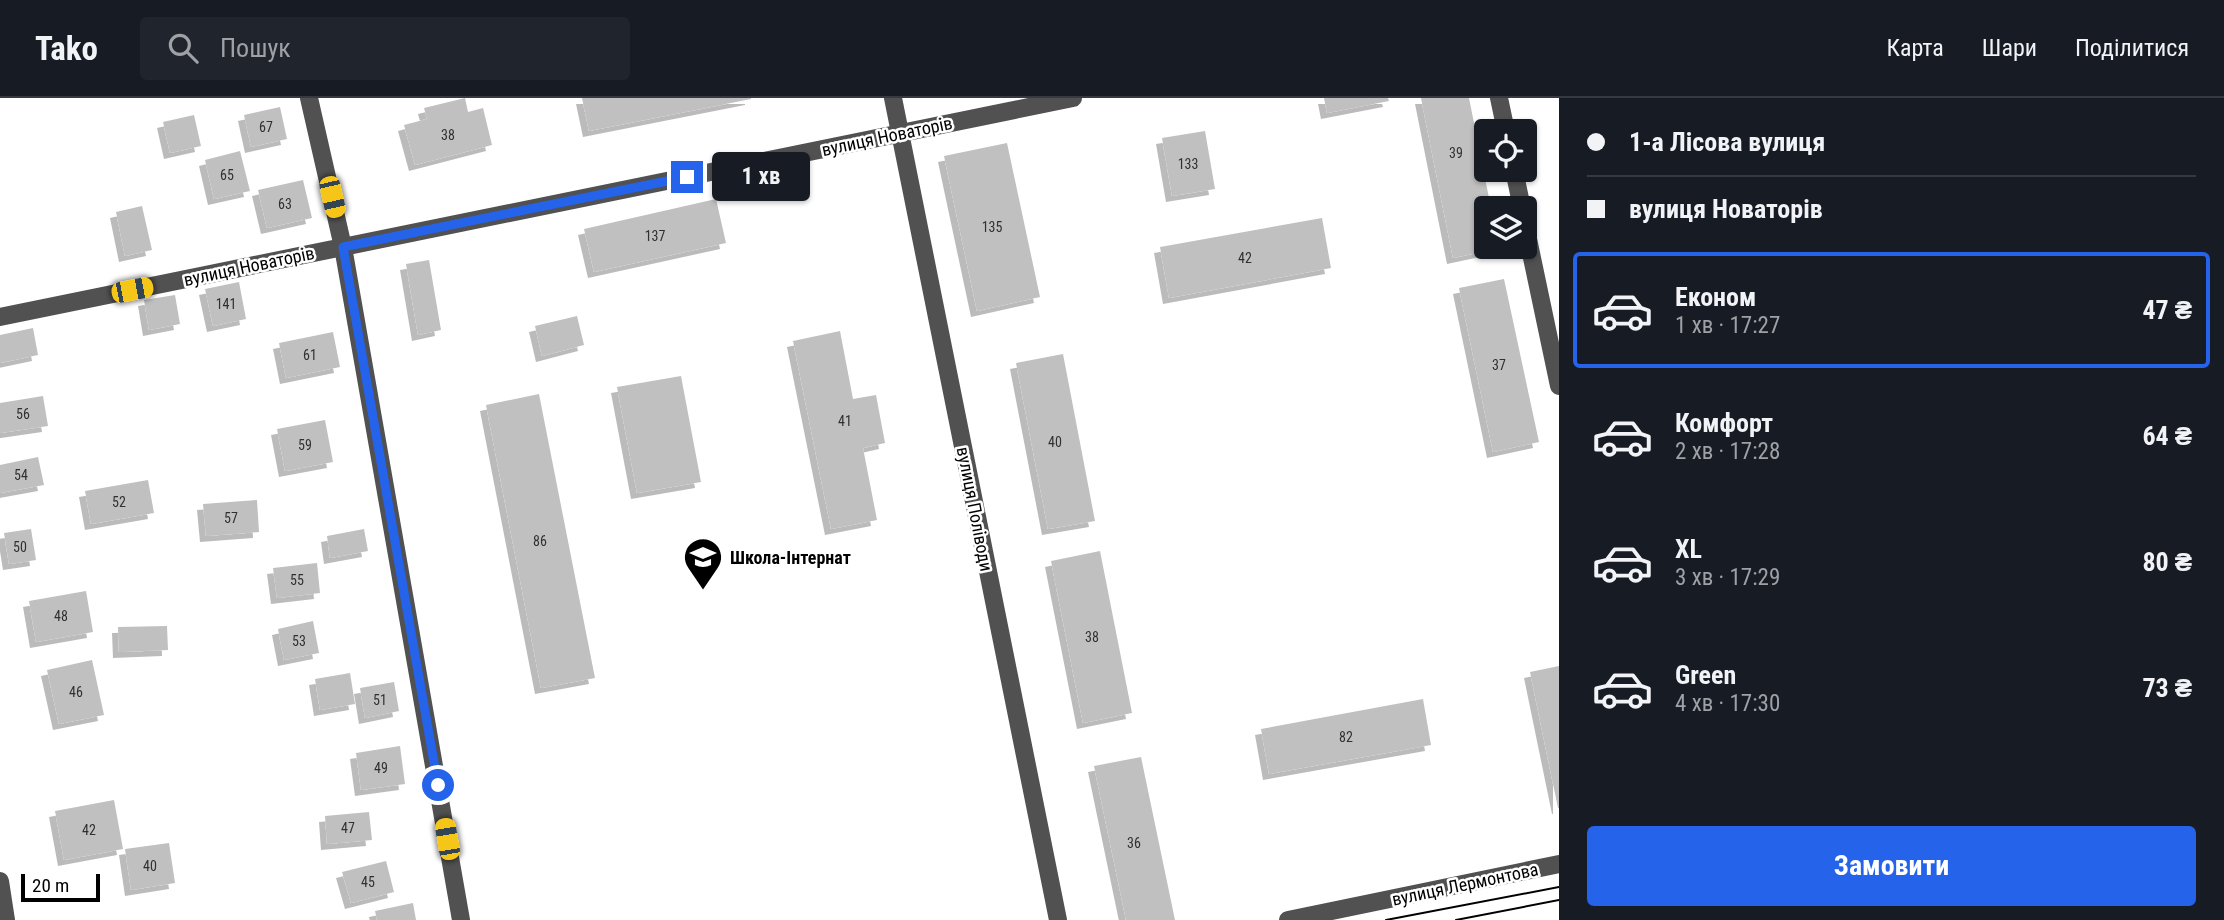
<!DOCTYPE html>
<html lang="uk">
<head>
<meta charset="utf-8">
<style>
  body { margin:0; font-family:"Roboto Condensed",sans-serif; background:#20242c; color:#f1f3f6; height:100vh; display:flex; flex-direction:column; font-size:26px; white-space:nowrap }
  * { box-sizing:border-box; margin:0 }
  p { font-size:23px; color:#9ea1a6 }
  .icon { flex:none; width:38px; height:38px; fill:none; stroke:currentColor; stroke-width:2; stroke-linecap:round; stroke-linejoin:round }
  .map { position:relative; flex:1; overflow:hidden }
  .panel { display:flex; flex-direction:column; background:#171b24; width:665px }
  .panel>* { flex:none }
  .hud { display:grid; align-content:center; height:154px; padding:0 28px; background:#171b24 }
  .tools { position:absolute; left:1474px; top:21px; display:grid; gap:14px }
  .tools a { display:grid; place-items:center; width:63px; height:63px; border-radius:7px; background:#171b24; box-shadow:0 2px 5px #0004; font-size:35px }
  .scale { position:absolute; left:21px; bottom:18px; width:79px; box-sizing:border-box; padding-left:7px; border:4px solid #000; border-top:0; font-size:19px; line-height:24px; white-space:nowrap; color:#000; -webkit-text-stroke:5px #fff; paint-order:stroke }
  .end { position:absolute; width:32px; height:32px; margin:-16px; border:9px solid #2563eb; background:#fff; box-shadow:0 0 0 4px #fff }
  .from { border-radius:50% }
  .bubble { position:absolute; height:49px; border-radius:7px; background:#171b24; box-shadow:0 2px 5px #0004; font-size:23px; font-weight:700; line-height:49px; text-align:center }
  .car { position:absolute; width:21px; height:42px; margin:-21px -10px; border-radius:9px; box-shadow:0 0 5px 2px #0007; background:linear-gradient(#f5c518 24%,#345 0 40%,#f5c518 0 76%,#345 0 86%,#f5c518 0) }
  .hud b { display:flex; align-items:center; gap:24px; height:66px; font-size:26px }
  .hud b+b { border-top:2px solid #363941 }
  .hud i { width:18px; height:18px; background:#f1f3f6 }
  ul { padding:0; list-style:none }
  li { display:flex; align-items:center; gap:21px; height:116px; margin:0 14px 10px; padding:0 14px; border:4px solid transparent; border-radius:7px }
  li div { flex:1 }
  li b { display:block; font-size:26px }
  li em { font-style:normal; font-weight:700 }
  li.current { border-color:#2563eb }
  li>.icon { width:63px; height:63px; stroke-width:1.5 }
  .action { display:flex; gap:14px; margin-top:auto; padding:14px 28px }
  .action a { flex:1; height:80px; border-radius:7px; background:#2563eb; color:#fff; font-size:28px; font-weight:700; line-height:80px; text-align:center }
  header { display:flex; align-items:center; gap:42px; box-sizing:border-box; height:98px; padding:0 35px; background:#171b24; border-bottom:2px solid #363941 }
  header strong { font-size:33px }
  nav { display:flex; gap:38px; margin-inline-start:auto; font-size:24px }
  .search { width:490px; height:63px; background:#20242c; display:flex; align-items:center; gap:18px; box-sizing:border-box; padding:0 24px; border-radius:7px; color:#9ea1a6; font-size:26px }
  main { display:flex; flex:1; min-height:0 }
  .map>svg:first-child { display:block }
</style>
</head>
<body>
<header>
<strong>Tako</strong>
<div class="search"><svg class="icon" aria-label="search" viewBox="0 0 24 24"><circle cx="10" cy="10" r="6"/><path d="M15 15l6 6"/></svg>Пошук</div>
<nav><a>Карта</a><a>Шари</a><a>Поділитися</a></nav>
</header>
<main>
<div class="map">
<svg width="1559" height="822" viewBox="0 0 1559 822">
  <defs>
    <filter id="shadow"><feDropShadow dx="-6" dy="6" stdDeviation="0" flood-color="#0004"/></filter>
  </defs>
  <rect width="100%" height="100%" fill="#fff"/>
  <path fill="#c0c0c0" filter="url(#shadow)" d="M465,0l3,14 15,-4 9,37 -77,20 -11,-40 23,-6 -3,-11z
    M582,0h169v1l-162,32z
    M1324,0h64l1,3 -62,12z
    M1421,0h48l22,110h-5v39l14,1 -47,10z
    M280,9l7,32 -36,8 -7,-32z
    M194,17l7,31 -31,7 -7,-31z
    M1205,33l10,58 -43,7 -10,-58z
    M1007,45l33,154 -63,14 -33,-155z
    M240,53l10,40 -36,8 -9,-39z
    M303,82l9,38 -45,10 -9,-38z
    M716,101l10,44 -132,29 -10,-43z
    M142,108l10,44 -27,6 -9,-44z
    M1322,120l9,50 -162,30 -9,-51z
    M429,162l12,70 -23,5 -12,-71z
    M1504,181l35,163 -46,10 -34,-164z
    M239,184l7,37 -33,7 -8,-37z
    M175,197l5,29 -31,6 -5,-30z
    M577,218l7,29 -42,11 -7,-30z
    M33,230l5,27 -38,8v-28z
    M840,233l13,68 23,-4 9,48 -22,5 14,72 -46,9 -38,-188z
    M333,234l7,35 -54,11 -7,-35z
    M1063,256l32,167 -47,8 -32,-166z
    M681,278l20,106 -64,11 -20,-106z
    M539,296l56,284 -54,10 -55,-283z
    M43,298l5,30 -48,7v-30z
    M325,322l8,42 -48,9 -8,-42z
    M38,359l6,28 -44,8v-28z
    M148,382l6,33 -63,11 -6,-33z
    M257,402l2,32 -53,4 -3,-32z
    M31,431l5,31 -27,4 -5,-31z
    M364,431l4,22 -38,7 -3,-22z
    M1100,453l32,162 -49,10 -32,-162z
    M317,465l3,30 -43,5 -4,-30z
    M86,493l7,41 -57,10 -7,-41z
    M313,523l6,32 -35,7 -6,-31z
    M167,528l1,24 -49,2 -1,-25z
    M92,562l12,55 -45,9 -12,-54z
    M1559,568v142h-1l-28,-136z
    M350,575l5,31 -35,6 -5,-31z
    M394,584l5,29 -34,7 -5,-30z
    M1423,601l8,46 -162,29 -8,-45z
    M400,648l5,38 -44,6 -5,-37z
    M1141,659l34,163h-49l-32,-154z
    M114,702l9,49 -59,11 -9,-49z
    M369,714l3,28 -45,4 -2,-28z
    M169,745l6,40 -44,7 -6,-41z
    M386,763l8,31 -43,11 -9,-31z
    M413,805l3,17h-39l-2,-9z"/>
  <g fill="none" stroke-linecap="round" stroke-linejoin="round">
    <path stroke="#515151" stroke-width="18" d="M309,0l34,149 118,673
      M893,0l165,822
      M1499,0l7,33
      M1514,72l8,38
      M1524,122l35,166
      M0,219l1073,-219
      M0,783l6,39
      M1288,822l271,-56"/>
    <path stroke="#000" stroke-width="2" d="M1386,822l173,-33
      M1456,822l103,-20"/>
  </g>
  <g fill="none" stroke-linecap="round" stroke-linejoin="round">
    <path stroke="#2563eb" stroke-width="9" d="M438,687l-95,-538 344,-70"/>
  </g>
  <defs>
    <g id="school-pin" transform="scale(2.0125)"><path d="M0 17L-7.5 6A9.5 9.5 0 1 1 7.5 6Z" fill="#000" stroke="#fff"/><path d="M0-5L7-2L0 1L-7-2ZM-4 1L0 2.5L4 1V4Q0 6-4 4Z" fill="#fff"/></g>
  </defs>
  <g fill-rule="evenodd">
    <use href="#school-pin" x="703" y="459"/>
  </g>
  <g text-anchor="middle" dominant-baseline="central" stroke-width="5" stroke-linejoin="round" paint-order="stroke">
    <g font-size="14" fill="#303030">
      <text x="266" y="29">67</text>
      <text x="448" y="37">38</text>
      <text x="1456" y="55">39</text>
      <text x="1188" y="66">133</text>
      <text x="227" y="77">65</text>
      <text x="285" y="106">63</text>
      <text x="992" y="129">135</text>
      <text x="655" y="138">137</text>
      <text x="1245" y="160">42</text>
      <text x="226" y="206">141</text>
      <text x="310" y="257">61</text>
      <text x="1499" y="267">37</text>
      <text x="23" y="316">56</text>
      <text x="845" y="323">41</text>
      <text x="1055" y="344">40</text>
      <text x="305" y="347">59</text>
      <text x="21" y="377">54</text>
      <text x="119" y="404">52</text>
      <text x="231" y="420">57</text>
      <text x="540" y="443">86</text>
      <text x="20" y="449">50</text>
      <text x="297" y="482">55</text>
      <text x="61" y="518">48</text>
      <text x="1092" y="539">38</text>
      <text x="299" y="543">53</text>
      <text x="76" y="594">46</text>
      <text x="380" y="602">51</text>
      <text x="1346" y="639">82</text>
      <text x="381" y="670">49</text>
      <text x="348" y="730">47</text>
      <text x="89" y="732">42</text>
      <text x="1134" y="745">36</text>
      <text x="150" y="768">40</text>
      <text x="368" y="784">45</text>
    </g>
    <g font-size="18" fill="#000" stroke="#fff">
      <text transform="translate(887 38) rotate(-12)">вулиця Новаторів</text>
      <text transform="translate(249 168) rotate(-12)">вулиця Новаторів</text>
      <text transform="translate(975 411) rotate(79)">вулиця Поліводи</text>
      <text transform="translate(1465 786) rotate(-12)">вулиця Лермонтова</text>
    </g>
    <g font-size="18" font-weight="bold" fill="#000" stroke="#fff" text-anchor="start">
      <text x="730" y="459">Школа-Інтернат</text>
    </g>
  </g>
</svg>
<div class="tools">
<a><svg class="icon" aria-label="locate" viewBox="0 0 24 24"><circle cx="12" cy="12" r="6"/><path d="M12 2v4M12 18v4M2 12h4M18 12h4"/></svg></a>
<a><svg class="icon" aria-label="layers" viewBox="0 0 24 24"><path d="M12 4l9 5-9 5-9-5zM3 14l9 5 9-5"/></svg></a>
</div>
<div class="scale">20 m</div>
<i class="end from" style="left:438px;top:687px"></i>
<i class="end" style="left:687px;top:79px"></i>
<div class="bubble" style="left:712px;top:54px;width:98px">1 хв</div>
<i class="car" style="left:332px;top:99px;rotate:167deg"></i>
<i class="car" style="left:132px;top:192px;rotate:79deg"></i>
<i class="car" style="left:447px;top:741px;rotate:350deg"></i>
</div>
<section class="panel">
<div class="hud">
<b><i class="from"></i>1-а Лісова вулиця</b>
<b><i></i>вулиця Новаторів</b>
</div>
<ul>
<li class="current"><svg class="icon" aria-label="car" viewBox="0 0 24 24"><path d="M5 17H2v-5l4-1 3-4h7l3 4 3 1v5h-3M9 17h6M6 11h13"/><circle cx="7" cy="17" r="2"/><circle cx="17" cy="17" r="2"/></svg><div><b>Економ</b><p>1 хв · 17:27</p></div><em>47 ₴</em></li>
<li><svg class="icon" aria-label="car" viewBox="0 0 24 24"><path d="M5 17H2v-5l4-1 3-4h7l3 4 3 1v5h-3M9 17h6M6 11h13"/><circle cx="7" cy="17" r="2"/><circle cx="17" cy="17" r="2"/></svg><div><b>Комфорт</b><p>2 хв · 17:28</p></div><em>64 ₴</em></li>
<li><svg class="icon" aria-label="car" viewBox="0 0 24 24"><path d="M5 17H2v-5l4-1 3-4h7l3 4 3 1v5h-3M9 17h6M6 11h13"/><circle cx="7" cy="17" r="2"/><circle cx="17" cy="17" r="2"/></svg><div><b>XL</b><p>3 хв · 17:29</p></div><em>80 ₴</em></li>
<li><svg class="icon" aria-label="car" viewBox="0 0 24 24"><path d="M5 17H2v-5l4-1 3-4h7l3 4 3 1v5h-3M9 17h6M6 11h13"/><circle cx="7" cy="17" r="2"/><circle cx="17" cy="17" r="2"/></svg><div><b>Green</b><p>4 хв · 17:30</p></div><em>73 ₴</em></li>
</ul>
<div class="action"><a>Замовити</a></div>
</section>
</main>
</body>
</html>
